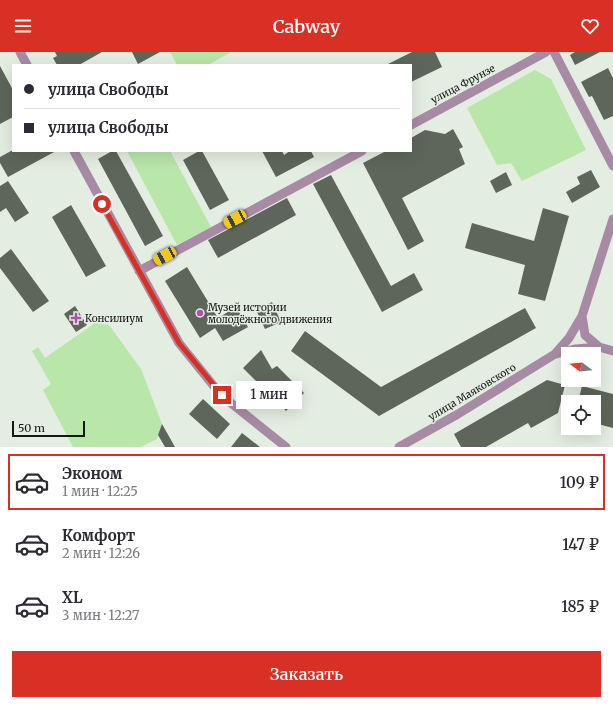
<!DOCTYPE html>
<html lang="ru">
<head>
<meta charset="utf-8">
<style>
  body { margin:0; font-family:Merriweather,serif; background:#f2f2f3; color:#2b2b33; height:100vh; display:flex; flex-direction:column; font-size:15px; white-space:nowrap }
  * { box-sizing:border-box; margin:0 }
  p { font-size:13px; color:#7c7c81 }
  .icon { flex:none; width:22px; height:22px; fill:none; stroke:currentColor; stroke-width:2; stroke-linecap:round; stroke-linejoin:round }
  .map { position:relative; height:395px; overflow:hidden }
  .side { display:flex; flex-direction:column; background:#fff; flex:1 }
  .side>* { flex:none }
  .guide { position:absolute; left:12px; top:12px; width:400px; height:88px; border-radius:0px; box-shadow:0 4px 16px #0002; display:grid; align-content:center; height:88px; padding:0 12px; background:#fff }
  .needle { width:26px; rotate:286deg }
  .controls { position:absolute; left:561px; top:295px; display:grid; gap:8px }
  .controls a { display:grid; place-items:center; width:40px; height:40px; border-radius:0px; background:#fff; box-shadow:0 4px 16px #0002; font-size:20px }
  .scale { position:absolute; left:12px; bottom:10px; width:73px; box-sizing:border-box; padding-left:4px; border:2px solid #151814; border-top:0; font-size:11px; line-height:14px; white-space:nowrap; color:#151814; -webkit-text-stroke:3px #e4ede1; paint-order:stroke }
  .end { position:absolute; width:18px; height:18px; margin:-9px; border:5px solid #d93025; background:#fff; box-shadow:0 0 0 2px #fff }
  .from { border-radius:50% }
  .bubble { position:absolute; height:28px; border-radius:0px; background:#fff; box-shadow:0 4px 16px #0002; font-size:13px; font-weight:600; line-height:28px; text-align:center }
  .car { position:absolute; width:12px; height:24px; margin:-12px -6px; border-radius:5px; box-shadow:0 0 3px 1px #0007; background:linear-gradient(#f5c518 24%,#345 0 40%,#f5c518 0 76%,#345 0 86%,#f5c518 0) }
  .guide b { display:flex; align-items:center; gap:14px; height:38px; font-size:15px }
  .guide b+b { border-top:1px solid #e1e1e2 }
  .guide i { width:10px; height:10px; background:#2b2b33 }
  ul { padding:7px 0 0; list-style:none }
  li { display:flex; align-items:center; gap:12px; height:56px; margin:0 8px 6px; padding:0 4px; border:2px solid transparent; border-radius:0px }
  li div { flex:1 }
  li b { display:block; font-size:15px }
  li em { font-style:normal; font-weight:600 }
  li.active { border-color:#d93025 }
  li>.icon { width:36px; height:36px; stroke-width:1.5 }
  .action { display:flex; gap:8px; margin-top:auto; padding:8px 12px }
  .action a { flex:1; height:46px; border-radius:0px; background:#d93025; color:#fff; font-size:16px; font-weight:600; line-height:46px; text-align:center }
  header { display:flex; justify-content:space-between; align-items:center; height:52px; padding:0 12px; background:#d93025; color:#fff; font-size:18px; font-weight:600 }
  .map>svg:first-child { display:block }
</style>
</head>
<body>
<header><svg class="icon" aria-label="menu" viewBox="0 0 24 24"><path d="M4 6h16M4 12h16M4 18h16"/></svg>Cabway<svg class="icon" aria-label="heart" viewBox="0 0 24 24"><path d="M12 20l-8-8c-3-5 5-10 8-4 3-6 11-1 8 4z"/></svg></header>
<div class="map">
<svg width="613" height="395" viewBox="0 0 613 395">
  <rect width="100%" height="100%" fill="#e4ede1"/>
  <path fill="#b9e6a9" d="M170,0h61l-23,13h-31z
    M535,18l16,9 35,71 -64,31 -11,-18 -14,2 -30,-57z
    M127,99h43l41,76 -34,18z
    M95,271l14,2 32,44 21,55 -5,15 -16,8h-68l-30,-57 8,-6 -19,-33 6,-4 7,11z"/>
  <path fill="#5e665b" d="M55,0h47l-23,13h-22l-4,-7 4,-2z
    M132,0h28l-22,12z
    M412,0h23l7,15 -31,15v-17h-25z
    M575,0h25l-25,13 -5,-10z
    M0,14l13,24v27l-13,7z
    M608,16l5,10v38l-9,4 -12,-24 -3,1 -8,-15z
    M453,77l10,18 -4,2 6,15 -63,34 22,43 -16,9 -45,-87 23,-12h25v-13l14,-8 20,4z
    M11,99h45l-48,26 -8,-14v-6z
    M112,99h4l47,85 -18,10 -47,-87z
    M199,99h3l27,49 -19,10 -27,-50z
    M262,99h20l2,4 6,-4h21l3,6 -38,20z
    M591,118l9,17 -28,16 -6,-11 14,-8 -3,-7z
    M506,120l6,13 -16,8 -6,-12z
    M331,123l60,111 23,-13 9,17 -41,22 -69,-128z
    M8,129l21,32 -14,9 -9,-14 -6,4v-26z
    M287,146l9,17 -78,43 -10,-18z
    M71,153l35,61 -20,11 -34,-60z
    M543,156l26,8 -24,85 -27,-7 7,-29 -60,-17 7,-25 62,18z
    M11,197l38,52 -16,11 -33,-44v-10z
    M187,215l31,51 18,-11 12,20 -25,14 -8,-13 -15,10 -35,-57z
    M272,250l9,20 -16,7 -9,-19z
    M75,254l12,19 -11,7 -12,-18z
    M525,256l11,20 -157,88 -88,-65 14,-20 76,56z
    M261,298l11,19 5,-3 27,27 -18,18 -14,-15 5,-7 -8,-7 -6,6 -20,-20z
    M547,328l18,5 -7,28 -27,15 -3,-5 -42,24h-25l-7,-13z
    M582,334l31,8v34l-19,-5v-21h-16z
    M203,347l27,25 -13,15 -28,-25z
    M162,372l13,23h-10l-7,-12z
    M242,381l18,14h-29z"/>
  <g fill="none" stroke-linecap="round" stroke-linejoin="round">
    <path stroke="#a78ba4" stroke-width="9" d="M20,0l7,13
      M554,0l59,114
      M411,73l135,-73
      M74,99l105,192 42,52 65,52
      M613,167l-31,97 3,19 14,12 14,4
      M139,219l223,-120
      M555,302l21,-5 23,-2
      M399,395l59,-33 97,-60 14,-16 13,-22"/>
  </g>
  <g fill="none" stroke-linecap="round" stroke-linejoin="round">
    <path stroke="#d93025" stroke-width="5" d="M102,152l77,139 43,52"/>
  </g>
  <g fill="#b54db0" stroke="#e4ede1" stroke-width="1.5">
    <circle cx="200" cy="261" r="4"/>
    <path d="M74 260h4v4h4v4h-4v4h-4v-4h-4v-4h4z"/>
  </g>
  <g text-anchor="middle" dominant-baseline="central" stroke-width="3" stroke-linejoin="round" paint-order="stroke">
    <g font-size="10" fill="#151814" stroke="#e4ede1">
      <text transform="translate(463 32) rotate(-28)">улица Фрунзе</text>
      <text transform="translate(472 340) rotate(-31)">улица Маяковского</text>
    </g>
    <g font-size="10" fill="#151814" stroke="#e4ede1" text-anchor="start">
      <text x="208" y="255">Музей истории<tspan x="208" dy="12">молодёжного движения</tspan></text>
      <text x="85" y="266">Консилиум</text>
    </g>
  </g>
</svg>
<div class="controls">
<a><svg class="needle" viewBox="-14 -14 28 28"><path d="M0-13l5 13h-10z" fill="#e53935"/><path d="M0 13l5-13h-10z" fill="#7c7c81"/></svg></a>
<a><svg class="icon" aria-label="locate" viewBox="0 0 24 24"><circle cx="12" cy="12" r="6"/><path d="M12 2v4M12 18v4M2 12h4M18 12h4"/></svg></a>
</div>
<div class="scale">50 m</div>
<i class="end from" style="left:102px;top:152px"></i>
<i class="end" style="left:222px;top:343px"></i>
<div class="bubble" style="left:236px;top:329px;width:66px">1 мин</div>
<i class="car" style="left:235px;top:167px;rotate:242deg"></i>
<i class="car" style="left:165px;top:204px;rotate:242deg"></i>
<div class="guide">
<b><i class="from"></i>улица Свободы</b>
<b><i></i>улица Свободы</b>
</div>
</div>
<section class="side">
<ul>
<li class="active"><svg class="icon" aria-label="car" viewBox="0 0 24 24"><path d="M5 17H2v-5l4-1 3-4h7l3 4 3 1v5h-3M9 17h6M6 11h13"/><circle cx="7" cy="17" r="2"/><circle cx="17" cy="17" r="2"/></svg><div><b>Эконом</b><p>1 мин · 12:25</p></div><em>109 ₽</em></li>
<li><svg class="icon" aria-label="car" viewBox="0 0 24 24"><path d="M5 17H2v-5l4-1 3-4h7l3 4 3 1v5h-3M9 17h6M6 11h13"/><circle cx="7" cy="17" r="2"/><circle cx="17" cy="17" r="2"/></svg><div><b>Комфорт</b><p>2 мин · 12:26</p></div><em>147 ₽</em></li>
<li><svg class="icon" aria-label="car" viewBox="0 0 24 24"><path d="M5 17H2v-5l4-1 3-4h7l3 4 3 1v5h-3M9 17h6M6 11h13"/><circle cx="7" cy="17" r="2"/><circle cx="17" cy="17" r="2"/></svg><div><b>XL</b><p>3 мин · 12:27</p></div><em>185 ₽</em></li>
</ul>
<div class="action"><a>Заказать</a></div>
</section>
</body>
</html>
